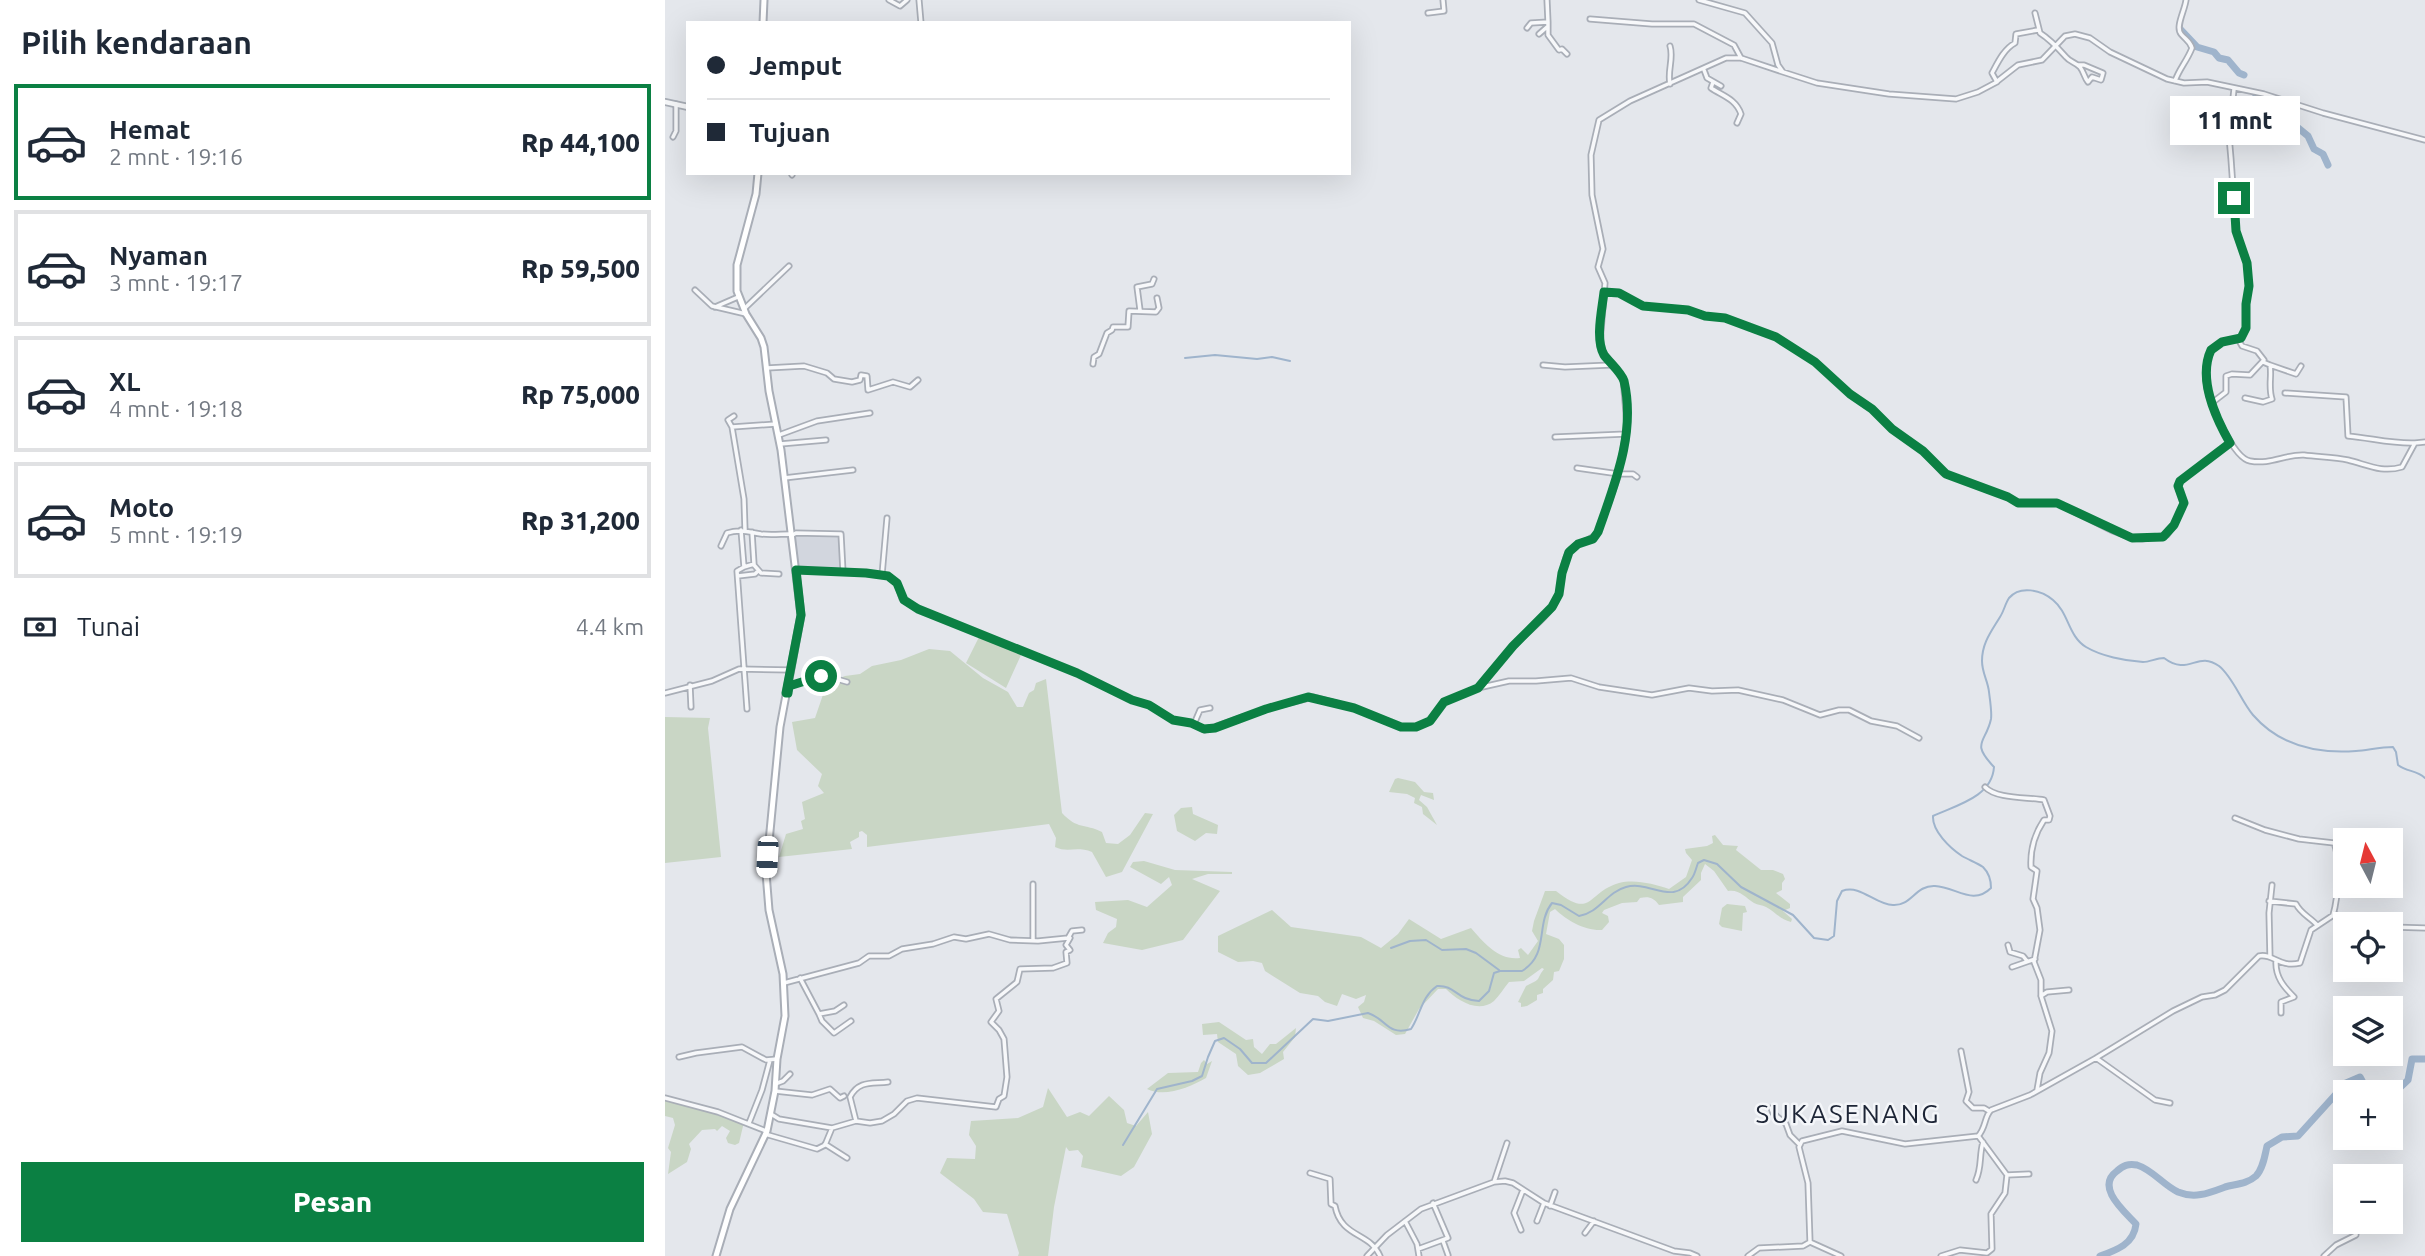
<!DOCTYPE html>
<html lang="id">
<head>
<meta charset="utf-8">
<style>
  body { margin:0; font-family:Ubuntu,sans-serif; background:#f6f6f7; color:#1f2937; height:100vh; display:flex; flex-direction:column; font-size:26px; white-space:nowrap }
  * { box-sizing:border-box; margin:0 }
  p { font-size:23px; color:#747a83 }
  .icon { flex:none; width:38px; height:38px; fill:none; stroke:currentColor; stroke-width:2; stroke-linecap:round; stroke-linejoin:round }
  .map { position:relative; flex:1; overflow:hidden }
  .side { display:flex; flex-direction:column; background:#fff; width:665px }
  .side>* { flex:none }
  .banner { position:absolute; left:21px; top:21px; width:665px; height:154px; border-radius:0px; box-shadow:0 7px 28px #0002; display:grid; align-content:center; height:154px; padding:0 21px; background:#fff }
  .needle { width:46px; rotate:353deg }
  .controls { position:absolute; left:1668px; top:828px; display:grid; gap:14px }
  .controls a { display:grid; place-items:center; width:70px; height:70px; border-radius:0px; background:#fff; box-shadow:0 7px 28px #0002; font-size:35px }
  .end { position:absolute; width:32px; height:32px; margin:-16px; border:9px solid #0b8043; background:#fff; box-shadow:0 0 0 4px #fff }
  .from { border-radius:50% }
  .bubble { position:absolute; height:49px; border-radius:0px; background:#fff; box-shadow:0 7px 28px #0002; font-size:23px; font-weight:800; line-height:49px; text-align:center }
  .car { position:absolute; width:21px; height:42px; margin:-21px -10px; border-radius:9px; box-shadow:0 0 5px 2px #0007; background:linear-gradient(#fff 24%,#345 0 40%,#fff 0 76%,#345 0 86%,#fff 0) }
  .banner b { display:flex; align-items:center; gap:24px; height:66px; font-size:26px }
  .banner b+b { border-top:2px solid #e0e1e3 }
  .banner i { width:18px; height:18px; background:#1f2937 }
  ul { padding:0; list-style:none }
  li { display:flex; align-items:center; gap:21px; height:116px; margin:0 14px 10px; padding:0 7px; border:4px solid #e0e1e3; border-radius:0px }
  li div { flex:1 }
  li b { display:block; font-size:26px }
  li em { font-style:normal; font-weight:800 }
  li.on { border-color:#0b8043 }
  li>.icon { width:63px; height:63px; stroke-width:1.5 }
  h2 { padding:0 21px; font-size:32px; line-height:84px }
  .pay { display:flex; align-items:center; gap:18px; height:77px; padding:0 21px; font-size:26px }
  .pay p { margin-inline-start:auto }
  .button { display:flex; gap:14px; margin-top:auto; padding:14px 21px }
  .button a { flex:1; height:80px; border-radius:0px; background:#0b8043; color:#fff; font-size:28px; font-weight:800; line-height:80px; text-align:center }
  main { display:flex; flex:1; min-height:0 }
  .map>svg:first-child { display:block }
</style>
</head>
<body>
<main>
<section class="side">
<h2>Pilih kendaraan</h2>
<ul>
<li class="on"><svg class="icon" aria-label="car" viewBox="0 0 24 24"><path d="M5 17H2v-5l4-1 3-4h7l3 4 3 1v5h-3M9 17h6M6 11h13"/><circle cx="7" cy="17" r="2"/><circle cx="17" cy="17" r="2"/></svg><div><b>Hemat</b><p>2 mnt · 19:16</p></div><em>Rp 44,100</em></li>
<li><svg class="icon" aria-label="car" viewBox="0 0 24 24"><path d="M5 17H2v-5l4-1 3-4h7l3 4 3 1v5h-3M9 17h6M6 11h13"/><circle cx="7" cy="17" r="2"/><circle cx="17" cy="17" r="2"/></svg><div><b>Nyaman</b><p>3 mnt · 19:17</p></div><em>Rp 59,500</em></li>
<li><svg class="icon" aria-label="car" viewBox="0 0 24 24"><path d="M5 17H2v-5l4-1 3-4h7l3 4 3 1v5h-3M9 17h6M6 11h13"/><circle cx="7" cy="17" r="2"/><circle cx="17" cy="17" r="2"/></svg><div><b>XL</b><p>4 mnt · 19:18</p></div><em>Rp 75,000</em></li>
<li><svg class="icon" aria-label="car" viewBox="0 0 24 24"><path d="M5 17H2v-5l4-1 3-4h7l3 4 3 1v5h-3M9 17h6M6 11h13"/><circle cx="7" cy="17" r="2"/><circle cx="17" cy="17" r="2"/></svg><div><b>Moto</b><p>5 mnt · 19:19</p></div><em>Rp 31,200</em></li>
</ul>
<div class="pay"><svg class="icon" aria-label="cash" viewBox="0 0 24 24"><path d="M3 7h18v10H3z"/><circle cx="12" cy="12" r="2"/></svg>Tunai<p>4.4 km</p></div>
<div class="button"><a>Pesan</a></div>
</section>
<div class="map">
<svg width="1760" height="1256" viewBox="0 0 1760 1256">
  <rect width="100%" height="100%" fill="#e4e7ec"/>
  <path fill="#d2d6de" d="M131,533l42,1 3,9v28l-44,-2 -4,-33z"/>
  <path fill="#c9d6c5" d="M314,637l42,18 -15,33 -40,-25z
    M264,649l21,2 33,27 25,14 9,15h6l6,-14 5,-3 2,-7 10,-4 16,134c16,17 22,10 40,19l4,11 12,1 12,-9 15,-22 8,1 -31,58 -16,5 -14,-25c-15,-6 -25,1 -37,-5l1,-9 -7,-14 -182,23v-12l-5,-4 -3,1v5l-9,5 2,7 -73,8 7,-23 17,-5 -2,-8 4,-2 -3,-17 22,-9 -6,-7 4,-12 -25,-24 -5,-28 23,-4 12,-35 18,-7 15,-2 12,-8 29,-6z
    M0,717l45,1 -2,10 13,129 -56,6z
    M733,778l17,4 9,10 9,1 1,7 -13,-5 -2,5 8,7 10,18 -14,-11 -1,-7 -8,-4 1,-5 -8,-4 -18,-2 6,-13z
    M527,807l1,7 25,11 -1,9 -11,-1 -11,8 -18,-10 -3,-16 7,-7z
    M1050,835l8,10 15,1 -2,4 25,20h12l10,4 2,5 -3,4v7l-6,3 14,11v4l-7,3 9,8 -1,3c-11,-3 -16,-10 -25,-15 -4,-2 -8,-2 -12,-4 -9,-6 -15,-14 -26,-12l-14,-20 -9,-7 -4,9v7l-18,17v5l-24,3c-5,-7 -10,-9 -19,-7l-3,4 -15,1 -18,7 -2,3 6,3 1,6 -7,8c-17,1 -36,-10 -47,-21l-5,3 -4,22 13,5 5,6v14l-5,12 -5,1 -1,8 -10,9v4l-6,2v5l-10,6 -6,1v-4l-3,-1 8,-16c18,-9 8,-4 18,-17l-2,-1 -18,13 -15,1c-5,6 -10,14 -15,19 -16,13 -37,-1 -48,-12h-8l-19,20 -14,25 -9,1 -22,-14 -11,-3 -5,-11 6,-5 2,-7 -10,4 -14,-5 -5,12 -12,-4 -7,-6 -18,-3 -35,-22 -3,-8 -9,-2 -15,1 -20,-10v-16l54,-26 19,17 70,10 20,11 17,-14 11,-15 32,20 30,-11c12,14 28,33 49,30l-2,-8 3,-2 7,7 10,-14 -6,-10 2,-10 11,-30h11c37,29 31,1 63,-8 16,-4 35,1 50,6l17,-12 6,-17 -6,-7 -1,-4 22,-3 6,-3 -1,-7z
    M479,861l31,9 57,2v2h-24l-16,5 28,12 -37,49 -41,10 -39,-7 5,-10 8,-6 1,-8 -21,-9 -1,-8 33,-2 19,7 25,-22 -3,-8 -8,7 -31,-17 3,-5z
    M1062,904l18,2 2,6 -4,1 -1,18 -20,-4 -3,-3 3,-16z
    M554,1022l27,18 7,-1 1,8 8,7 8,-10h6l20,-16 -1,9 -12,15 1,7 -24,14 -12,2 -10,-9 -2,-12 -18,-12 -1,-8 -14,1 -1,-11z
    M539,1060l3,4 5,-3 -6,17c-16,9 -41,20 -59,11l21,-16 30,-1 3,-9z
    M383,1088l19,29 13,-5 9,4 20,-20 15,14 3,13 9,3 12,-14 4,22 -18,33 -13,9 -40,-9 2,-11 -5,-6 -9,1 -3,-4 -12,60 -6,49h-30l1,-3 -12,-39 -24,-2 -9,-13 -34,-26 7,-15 28,1 1,-13 -7,-11 2,-14 47,-3 25,-11z
    M0,1099l79,23 -5,21 -4,2 -7,-2 -2,-5 4,-7 -8,-5 -5,5 -2,-2 -13,1 -13,14 2,5 -4,13 -19,12 3,-22 -3,-4 7,-23 -2,-7 -8,-2z"/>
  <g fill="none" stroke-linecap="round" stroke-linejoin="round">
    <path stroke="#9fb4cc" stroke-width="2" d="M520,358l30,-3 42,4 15,-2 18,4
      M726,948l19,-7 16,-1 16,10 24,-1 10,4 23,17
      M458,1145l34,-56 35,-8 10,-5 6,-19 7,-16 9,-3 16,11 12,14h14l47,-44 15,2 40,-8c19,6 19,23 43,16 10,-15 10,-32 26,-43 19,-1 19,14 42,15l10,-10 5,-18 6,-2h22c28,-17 13,-47 30,-68l9,2 18,11c20,-3 28,-24 47,-29 25,-7 47,21 66,-9 3,-4 4,-10 6,-15l6,-3 13,4 24,23 52,28 21,23 14,2 6,-4 3,-35 5,-10c19,-7 33,14 51,14 19,1 22,-20 42,-19 21,1 38,20 56,2 0,-8 -2,-15 -8,-21 -6,-4 -14,-7 -21,-11 -12,-8 -30,-25 -29,-40 24,-11 59,-19 61,-49 -24,-25 -8,-24 -3,-48 1,-7 -1,-19 -2,-27 -1,-11 -7,-19 -7,-31 0,-18 9,-29 18,-44 4,-6 5,-13 9,-19 11,-13 32,-8 44,2 16,13 15,36 33,47 15,9 39,14 57,15 7,0 13,-4 21,-4 25,19 33,-8 55,8 14,11 22,35 34,49 26,30 64,39 103,36 12,-1 25,-4 37,-4l3,5 2,13c9,7 19,5 27,13"/>
    <path stroke="#9fb4cc" stroke-width="7" d="M1515,29l17,18 17,5 5,6 9,2 11,13 5,2
      M1591,95l13,3 22,18 6,11 11,9 6,13 9,5 5,11
      M1726,1096l17,-16 4,-21h13
      M1435,1256c17,-6 34,-12 36,-32 -12,-13 -41,-37 -19,-53 6,-5 11,-8 20,-6 16,5 26,20 41,27 17,7 31,1 47,-5 11,-3 22,-3 31,-11 7,-7 9,-21 11,-30l15,-9 16,-1 48,-53 14,-6 8,15"/>
    <g stroke="#a9aeb7" stroke-width="7">
      <path id="minor" d="M224,0l11,6 7,-6
        M254,0l2,23
        M1034,0l46,13 27,30 6,22 5,7 34,11 72,11 67,5 22,-7 17,-9 23,-18 24,-5 23,-24 10,-2 15,4 20,14 57,27 17,4 23,-1 57,12 59,19 102,27
        M763,13l16,-2 -1,-11
        M1370,13l5,20c11,7 17,14 26,24 4,5 9,5 14,10 4,5 4,10 8,15l4,-5 9,3 2,-7 -19,-8h-6
        M925,19l62,5h42l40,21 7,13
        M883,22v13l11,15 3,-1 5,5
        M862,28l4,-5 17,-1 -1,-22
        M874,34l8,-7
        M1039,70l3,8 14,8
        M1510,81c4,-12 12,-20 17,-33 -2,-7 -6,-8 -11,-14 -6,-7 4,-24 5,-34
        M1048,82l-2,6c12,8 25,11 30,26l-4,9
        M1332,82l-5,-9c6,-11 12,-24 23,-30l1,-9 22,-4
        M1005,84c-3,-13 4,-26 0,-38
        M1569,89l-5,47 2,23 5,72 11,32 2,23 -3,18v25l-5,9 -19,4 -11,8c-5,11 -6,26 -4,38 3,16 26,70 43,73 20,4 36,-7 54,-6 15,2 30,2 44,5 20,5 34,13 54,7l13,-24 10,-1
        M8,137l3,-6v-27
        M126,173l1,2
        M30,290l17,16 34,8
        M939,292l15,1 24,13 45,4 17,6 20,2 51,19 39,25 35,32 22,15 20,20 31,22 20,22 65,24 10,6h39l56,28 19,7 10,1 25,-4 7,-10 10,-22 -6,-17 2,-5 50,-38
        M50,307l23,-10
        M80,308l44,-42
        M475,310l-3,-23 15,-3 2,-5
        M428,364l1,-7 5,-3 8,-21 5,-3 1,-3h15l1,-16 27,1 3,-4 -2,-10
        M878,365l22,2 46,-2
        M1605,365l26,9 5,-8
        M102,368l37,-2 23,7 7,6 18,3 8,-2 1,-5 6,1 1,14 25,-8 17,5 8,-7
        M1620,393l61,4 2,39c23,2 44,8 67,7
        M1580,398l18,4 9,-3c-4,-12 0,-23 -2,-34l-7,-3
        M1548,402l13,-10v-16l6,-2 18,1 14,-15 -7,-9 -15,-5 -4,-7
        M67,427l-4,-7 6,-4
        M114,435l38,-14 53,-8
        M890,437l71,-3
        M115,444l46,-4
        M912,468l42,6h14l4,3
        M119,478l69,-8
        M76,530l3,37 -7,4 10,138
        M80,530l-1,-31 -12,-72 44,-3
        M126,536l5,-3 45,1 2,38
        M56,546l6,-13c13,-4 21,-1 34,1 10,1 20,0 30,0
        M89,565l7,8 18,1
        M79,567l10,-3 -2,-32
        M131,570l70,3 22,3 9,7 5,16 16,10 159,64 55,27 20,6 21,14 18,3 14,7 61,-21 47,-12 41,11 47,19h15l14,-6 14,-19 34,-14 31,-7h27l35,-3 28,9 53,8 37,-7 23,3 26,-1 45,10 37,15 19,-5h10l22,11 26,5 22,12
        M217,575l5,-57
        M73,576l17,-2 3,-3
        M25,685l1,22
        M814,686c12,-14 23,-28 36,-41 13,-14 32,-27 41,-44 7,-15 4,-33 12,-48 7,-12 22,-10 30,-21l21,-58 8,-49 -4,-47 -20,-26 -3,-9 5,-60 -7,-16 5,-18 -11,-54 -1,-40 8,-35 31,-19 96,-43h15l42,14
        M124,690v-4l34,-11 24,7
        M0,693l47,-12 27,-12 52,1
        M529,724l6,-14 10,-2
        M1320,787c11,12 43,10 59,13l6,16 -1,4h-5c-10,15 -14,29 -13,47l6,4 -4,28 4,9 3,22 -6,32 7,18v16l11,35 -3,22 -9,20 -3,17
        M1570,818l30,12 34,9 35,4c7,16 4,55 -1,72
        M1604,901l27,3c5,10 14,13 21,21
        M1726,927l34,1
        M368,941v-57
        M1343,945l2,7 13,4 4,5
        M1605,957l-1,-44 3,-28
        M1611,961c-1,16 8,26 18,36l-13,5v11
        M1347,967l23,-8
        M135,978l19,36 16,-3 9,-6
        M119,983l75,-20 10,-7h20l13,-7 31,-5 21,-7 12,2 23,-5 21,6 28,1 30,-3 4,-7 10,-1
        M1376,996l6,-4 22,-2
        M154,1014l3,7 12,12 17,-12
        M1296,1051l8,41 -3,9 7,7h11l5,3
        M14,1057l17,-4 46,-6 24,13 11,-1
        M1431,1058l59,42 15,3
        M110,1084l8,-3 7,-7
        M110,1091l37,4 18,-6 10,9 4,-2
        M0,1098l53,14 48,19
        M1106,1108l2,5 13,11 4,11 9,9
        M106,1114l8,5 53,9
        M191,1121l-6,-24c9,-17 22,-13 38,-15
        M84,1123l13,-33 8,-30
        M100,1134l52,15 8,-4 7,-17 24,-7 14,2 12,-2 12,-7 13,-13 10,-3 79,9 3,-8 5,-3 3,-19 -3,-38 -5,-9 -8,-8 8,-11 -3,-12 21,-17 3,-13 33,-1 14,-5 -1,-11 4,-2 -4,-5 4,-7
        M160,1144l22,14
        M645,1173l20,6 1,25 4,2c6,32 35,26 45,50
        M1342,1175l22,-1
        M1311,1180c6,-13 3,-25 7,-38
        M829,1182l13,-39
        M885,1206l5,-14
        M740,1221l12,23 2,12
        M872,1221l7,-18
        M856,1230l-7,-17 9,-23
        M920,1233l9,-12
        M778,1241l5,14
        M1145,1242l31,14
        M753,1249l30,-11 -15,-35
        M702,1256l20,-21 34,-26 73,-27 11,-1 8,2 31,20 130,48 16,2 7,3
        M1083,1256l11,-8 44,-2 7,-4 -2,-59 -9,-36 3,-6 40,-10 63,13 73,-8c8,-8 6,-19 13,-26l39,-15 66,-37 77,-47 29,-14 13,-2 10,-5 34,-34c14,-3 20,12 41,7l11,-33 24,-16 19,10
        M1276,1256l19,-6 27,3 5,-4 -1,-35 14,-21 2,-18 -28,-38
        M1659,1256l12,-11 20,-10v-13"/>
    </g>
    <g stroke="#a9aeb7" stroke-width="8">
      <path id="tertiary" d="M0,102l23,5"/>
    </g>
    <g stroke="#a9aeb7" stroke-width="9">
      <path id="secondary" d="M98,23l1,-23
        M51,1256l14,-47 37,-78 8,-40 2,-32 8,-43 -2,-42 -14,-64 -3,-37 14,-146 21,-112 -20,-165 -12,-59 -5,-44 -3,-9 -15,-24 -9,-23v-26l19,-71 2,-21"/>
    </g>
    <use href="#minor" stroke="#f7f8fa" stroke-width="3.5"/>
    <use href="#tertiary" stroke="#f7f8fa" stroke-width="4.5"/>
    <use href="#secondary" stroke="#fff" stroke-width="5"/>
  </g>
  <g fill="none" stroke-linecap="round" stroke-linejoin="round">
    <path stroke="#0b8043" stroke-width="9" d="M156,676l-32,10 -1,7h-2l15,-78 -5,-45 70,3 22,3 9,7 7,17 14,9 159,64 55,27 17,5 24,15 18,3 13,6 11,-1 51,-19 42,-12 46,11 47,19h15l14,-6 14,-19 34,-14 35,-42 39,-39 7,-13 3,-21 7,-21 9,-8 15,-5 5,-7c17,-49 38,-99 26,-151 -3,-9 -14,-18 -20,-26 -9,-16 -2,-45 0,-63l15,1 24,13 45,4 17,6 20,2 51,19 39,25 35,32 22,15 20,20 31,22 23,23 62,23 10,6h39l75,35 31,-1 11,-12 10,-22 -6,-17 2,-5 50,-38c-15,-26 -32,-65 -19,-93l11,-8 19,-4 5,-10v-24l3,-18 -2,-23 -11,-32 -2,-33"/>
  </g>
  <g text-anchor="middle" dominant-baseline="central" stroke-width="5" stroke-linejoin="round" paint-order="stroke">
    <g font-size="26" letter-spacing="2" fill="#1d2536" stroke="#f4f6f9">
      <text x="1183" y="1113">SUKASENANG</text>
    </g>
  </g>
</svg>
<div class="controls">
<a><svg class="needle" viewBox="-14 -14 28 28"><path d="M0-13l5 13h-10z" fill="#e53935"/><path d="M0 13l5-13h-10z" fill="#747a83"/></svg></a>
<a><svg class="icon" aria-label="locate" viewBox="0 0 24 24"><circle cx="12" cy="12" r="6"/><path d="M12 2v4M12 18v4M2 12h4M18 12h4"/></svg></a>
<a><svg class="icon" aria-label="layers" viewBox="0 0 24 24"><path d="M12 4l9 5-9 5-9-5zM3 14l9 5 9-5"/></svg></a>
<a>+</a>
<a>−</a>
</div>
<i class="end from" style="left:156px;top:676px"></i>
<i class="end" style="left:1569px;top:198px"></i>
<div class="bubble" style="left:1505px;top:96px;width:130px">11 mnt</div>
<i class="car" style="left:102px;top:857px;rotate:183deg"></i>
<div class="banner">
<b><i class="from"></i>Jemput</b>
<b><i></i>Tujuan</b>
</div>
</div>
</main>
</body>
</html>
